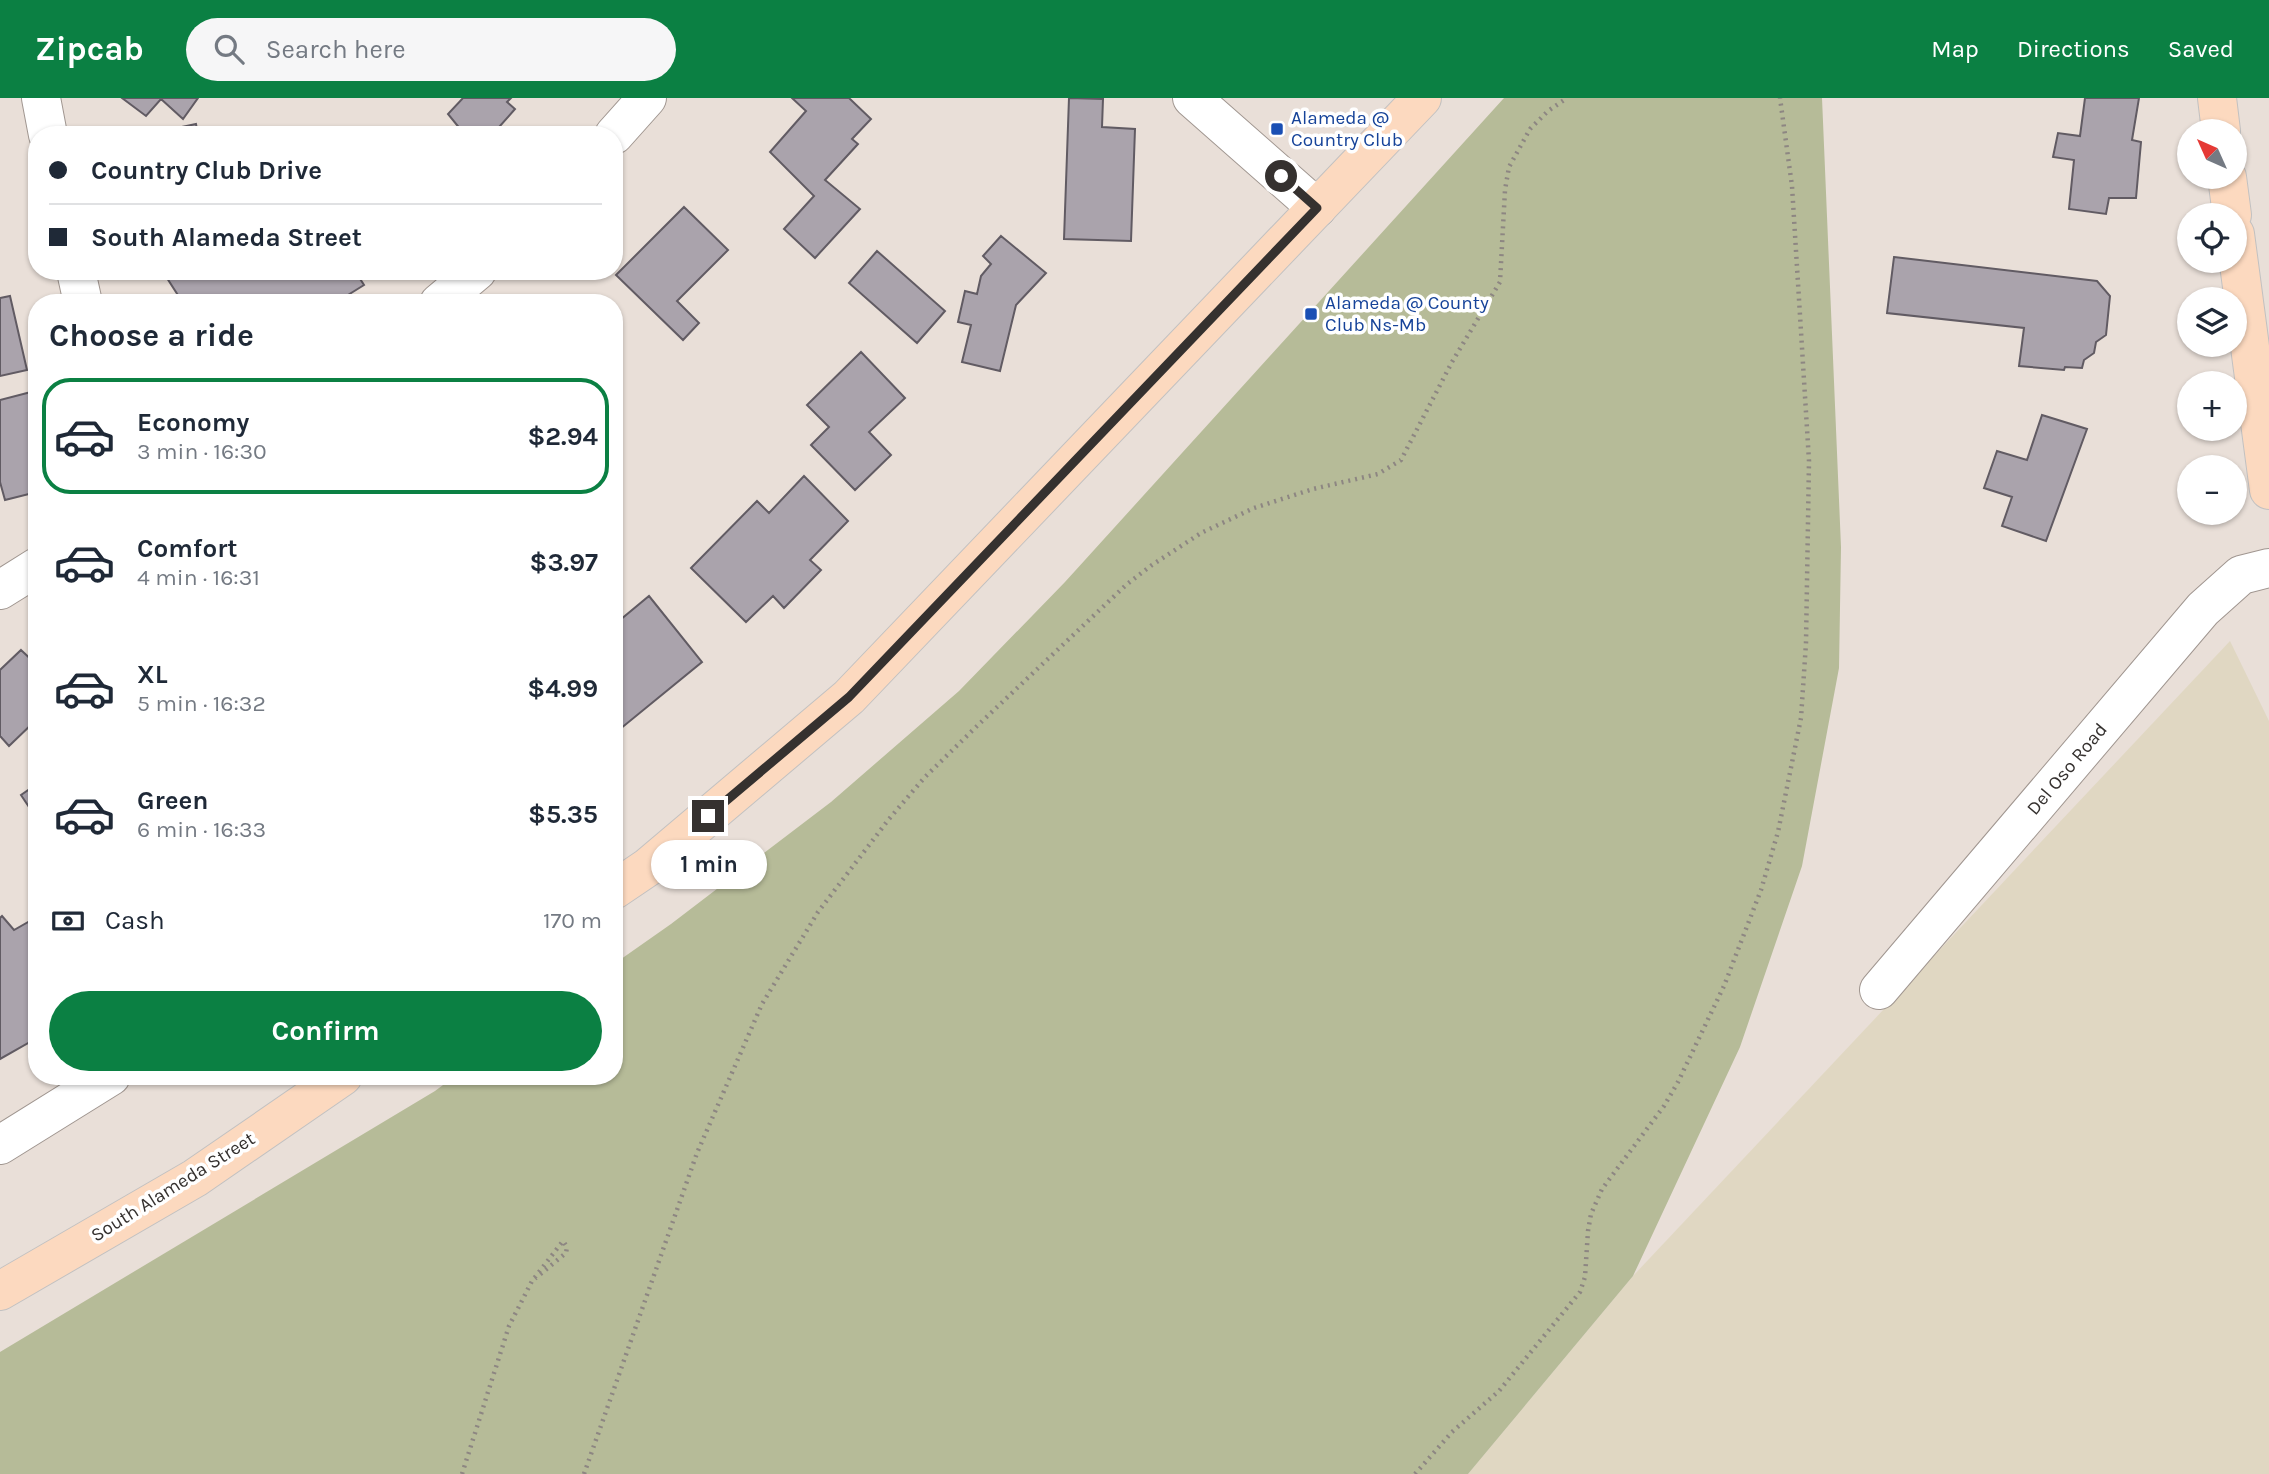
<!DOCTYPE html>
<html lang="en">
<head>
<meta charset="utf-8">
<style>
  body { margin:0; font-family:Karla,sans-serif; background:#f6f6f7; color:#1f2937; height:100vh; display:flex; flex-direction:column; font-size:26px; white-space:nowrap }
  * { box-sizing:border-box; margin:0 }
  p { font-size:23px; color:#747a83 }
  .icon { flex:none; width:38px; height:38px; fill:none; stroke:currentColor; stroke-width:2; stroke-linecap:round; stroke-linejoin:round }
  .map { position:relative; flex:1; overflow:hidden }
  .sheet { position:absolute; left:28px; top:196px; width:595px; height:791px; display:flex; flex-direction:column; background:#fff; border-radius:28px; box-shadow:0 2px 5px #0004 }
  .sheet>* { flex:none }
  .top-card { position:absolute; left:28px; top:28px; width:595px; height:154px; border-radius:28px; box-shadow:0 2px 5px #0004; display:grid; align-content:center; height:154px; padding:0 21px; background:#fff }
  .needle { width:46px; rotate:315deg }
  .fabs { position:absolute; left:2177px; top:21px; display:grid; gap:14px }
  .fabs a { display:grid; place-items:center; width:70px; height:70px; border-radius:50%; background:#fff; box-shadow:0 2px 5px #0004; font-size:35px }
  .end { position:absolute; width:32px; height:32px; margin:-16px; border:9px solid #35312f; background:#fff; box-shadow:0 0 0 4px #fff }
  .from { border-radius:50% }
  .bubble { position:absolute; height:49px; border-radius:24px; background:#fff; box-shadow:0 2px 5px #0004; font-size:23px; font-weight:700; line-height:49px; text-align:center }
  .top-card b { display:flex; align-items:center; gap:24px; height:66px; font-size:26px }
  .top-card b+b { border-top:2px solid #e0e1e3 }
  .top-card i { width:18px; height:18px; background:#1f2937 }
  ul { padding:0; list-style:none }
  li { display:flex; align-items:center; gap:21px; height:116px; margin:0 14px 10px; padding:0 7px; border:4px solid transparent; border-radius:28px }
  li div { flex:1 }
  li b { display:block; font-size:26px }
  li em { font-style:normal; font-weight:700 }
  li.on { border-color:#0b8043 }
  li>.icon { width:63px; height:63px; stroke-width:1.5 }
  h2 { padding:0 21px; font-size:32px; line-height:84px }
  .pay { display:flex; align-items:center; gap:18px; height:77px; padding:0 21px; font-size:26px }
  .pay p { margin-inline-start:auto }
  .cta { display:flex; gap:14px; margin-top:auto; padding:14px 21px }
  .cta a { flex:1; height:80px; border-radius:42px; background:#0b8043; color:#fff; font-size:28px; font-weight:700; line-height:80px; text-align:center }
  header { display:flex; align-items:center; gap:42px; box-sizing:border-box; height:98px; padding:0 35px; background:#0b8043; color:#fff }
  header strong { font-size:33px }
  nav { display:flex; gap:38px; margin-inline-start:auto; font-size:24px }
  .search { width:490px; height:63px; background:#f6f6f7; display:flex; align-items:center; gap:18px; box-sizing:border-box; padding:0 24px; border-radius:38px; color:#747a83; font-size:26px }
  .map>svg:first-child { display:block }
</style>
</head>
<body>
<header>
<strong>Zipcab</strong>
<div class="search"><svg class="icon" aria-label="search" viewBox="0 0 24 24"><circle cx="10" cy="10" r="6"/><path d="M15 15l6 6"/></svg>Search here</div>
<nav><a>Map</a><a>Directions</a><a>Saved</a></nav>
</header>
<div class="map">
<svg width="2269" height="1376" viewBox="0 0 2269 1376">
  <rect width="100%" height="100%" fill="#e9dfd8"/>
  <path fill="#e0d7c2" d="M2230,543l39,80v753h-801l165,-198z"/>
  <path fill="#b6bb98" d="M1504,0h318l19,449 -2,121 -37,198 -62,181 -107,229 -165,198h-1468v-122l435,-261 20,-15h159v-112l57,-40 160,-122 128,-111 106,-109z"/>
  <path fill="#aaa3ac" stroke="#615b63" stroke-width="2" d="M122,0h76l-15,21 -22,-20 -15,17z
    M463,0h48l-4,4 8,7 -23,26h-27l-17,-21z
    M792,0h57l22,21 -19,20 6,5 -33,36 35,29 -45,49 -31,-29 30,-33 -44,-44 36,-41z
    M1069,0l34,1 -1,28 33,2 -4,112 -67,-2z
    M2085,0h54l-7,42 9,2 -5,56h-27l-3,16 -37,-5 5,-49 -21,-3 5,-24 22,3z
    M196,26l2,11h-54z
    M684,109l44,43 -51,51 22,22 -16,17 -67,-65z
    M1001,138l45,37 -30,32 -16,66 -38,-9 9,-37 -13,-3 7,-31 12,3 4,-18 10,-12 -8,-8z
    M877,153l68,60 -28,32 -68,-60z
    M1894,159l203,24 13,15 -4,39 -10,7 -2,11 -10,7 -2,8 -17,-1 -1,3 -45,-4 5,-38 -137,-15z
    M179,173h176l9,14 -29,18h-152l-16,-25z
    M10,198l17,74 -27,6v-78z
    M861,254l44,46 -36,34 22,23 -36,35 -44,-45 18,-18 -22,-22z
    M31,294l6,20v80l-32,8 -5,-18v-82z
    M2042,317l45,14 -41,112 -44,-15 10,-29 -28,-9 13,-37 30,9z
    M804,378l44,45 -38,39 11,10 -37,38 -11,-12 -27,26 -55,-54 66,-67 12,12z
    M649,498l53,66 -88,72v-109z
    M21,552l16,15v54l-28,27 -9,-10v-66z
    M37,686v35l-16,-24z
    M2,818l12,14 23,-13v121l-37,21v-141z"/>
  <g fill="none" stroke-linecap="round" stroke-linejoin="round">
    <g stroke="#a09690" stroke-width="40">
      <path id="minor" d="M41,0l7,37
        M1192,0l125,110
        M614,37l33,-37
        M76,173l7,32
        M439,205l38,-32
        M0,492l37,-23
        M1879,892l324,-381 38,-34 28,-7
        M0,1047l111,-69"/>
    </g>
    <g stroke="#c2c1c1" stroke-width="40">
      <path id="major" d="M2217,0l4,33
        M2227,79l5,38
        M2235,136l34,256
        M614,792l34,-23 201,-170 573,-599
        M0,1193l195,-113 148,-102"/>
    </g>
    <path stroke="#8d8682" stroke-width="4.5" stroke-dasharray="2 5" stroke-linecap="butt" d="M462,1376l47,-148 23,-45 31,-40 4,6 -1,6 -34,28
      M584,1376l113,-321 65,-149 56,-92 71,-93 36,-42 51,-50 150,-142 26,-20 49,-32 53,-25 59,-19 65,-15 23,-14 51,-98 48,-80 5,-92 4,-23 21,-38 18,-18 19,-13
      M1415,1376l37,-42 47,-41 81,-99 5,-15 3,-46 3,-17 11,-25 62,-83 14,-24 46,-96 37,-96 17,-58 23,-114 5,-75 3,-182 -17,-275 -12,-88"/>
    <use href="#minor" stroke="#fff" stroke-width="38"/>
    <use href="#major" stroke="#fcd9bf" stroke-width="38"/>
  </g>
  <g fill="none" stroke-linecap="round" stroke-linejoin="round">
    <path stroke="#35312f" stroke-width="9" d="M708,718l141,-119 468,-489 -36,-32"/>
  </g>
  <g fill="#1a4fb4" stroke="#fff" stroke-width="2.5">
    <rect x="1270" y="24" width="14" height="14" rx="3.5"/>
    <rect x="1304" y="209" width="14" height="14" rx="3.5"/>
  </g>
  <g text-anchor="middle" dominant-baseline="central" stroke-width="7" stroke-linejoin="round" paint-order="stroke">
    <g font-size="19" fill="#164399" stroke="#fff" text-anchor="start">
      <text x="1291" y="20">Alameda @<tspan x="1291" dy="22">Country Club</tspan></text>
      <text x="1325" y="205">Alameda @ County<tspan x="1325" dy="22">Club Ns-Mb</tspan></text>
    </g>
    <g font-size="19" fill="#35312f" stroke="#fff">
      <text transform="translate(2067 671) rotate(-50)">Del Oso Road</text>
      <text transform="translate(173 1089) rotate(-32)">South Alameda Street</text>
    </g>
  </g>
</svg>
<div class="fabs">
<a><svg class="needle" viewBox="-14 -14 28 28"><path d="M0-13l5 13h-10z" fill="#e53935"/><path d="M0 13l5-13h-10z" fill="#747a83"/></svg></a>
<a><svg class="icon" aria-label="locate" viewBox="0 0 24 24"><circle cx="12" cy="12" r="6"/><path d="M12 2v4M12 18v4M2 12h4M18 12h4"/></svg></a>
<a><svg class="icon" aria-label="layers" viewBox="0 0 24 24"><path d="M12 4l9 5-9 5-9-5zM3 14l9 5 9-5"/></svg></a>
<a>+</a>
<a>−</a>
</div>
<i class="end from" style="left:1281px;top:78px"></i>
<i class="end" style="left:708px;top:718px"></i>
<div class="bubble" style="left:651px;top:742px;width:116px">1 min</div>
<div class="top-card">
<b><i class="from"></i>Country Club Drive</b>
<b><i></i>South Alameda Street</b>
</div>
<section class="sheet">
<h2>Choose a ride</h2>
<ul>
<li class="on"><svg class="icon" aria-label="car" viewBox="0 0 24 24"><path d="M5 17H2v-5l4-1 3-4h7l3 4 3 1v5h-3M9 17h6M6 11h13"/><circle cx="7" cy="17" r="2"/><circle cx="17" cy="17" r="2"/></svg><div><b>Economy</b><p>3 min · 16:30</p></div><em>$2.94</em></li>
<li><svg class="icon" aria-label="car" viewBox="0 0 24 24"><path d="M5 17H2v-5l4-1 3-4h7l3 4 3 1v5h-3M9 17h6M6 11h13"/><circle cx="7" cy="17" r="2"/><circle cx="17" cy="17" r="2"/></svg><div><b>Comfort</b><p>4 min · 16:31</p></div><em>$3.97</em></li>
<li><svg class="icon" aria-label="car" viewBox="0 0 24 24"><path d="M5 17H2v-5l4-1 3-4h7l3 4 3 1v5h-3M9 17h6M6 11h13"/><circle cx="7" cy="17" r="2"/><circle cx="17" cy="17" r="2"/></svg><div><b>XL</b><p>5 min · 16:32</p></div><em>$4.99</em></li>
<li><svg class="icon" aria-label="car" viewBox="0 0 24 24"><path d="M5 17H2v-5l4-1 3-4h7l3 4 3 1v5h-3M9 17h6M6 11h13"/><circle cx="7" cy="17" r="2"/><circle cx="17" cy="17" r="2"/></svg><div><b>Green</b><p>6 min · 16:33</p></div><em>$5.35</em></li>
</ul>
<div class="pay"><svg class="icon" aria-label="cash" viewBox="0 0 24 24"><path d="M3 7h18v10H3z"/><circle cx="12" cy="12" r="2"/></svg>Cash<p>170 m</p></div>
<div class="cta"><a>Confirm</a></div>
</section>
</div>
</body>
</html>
